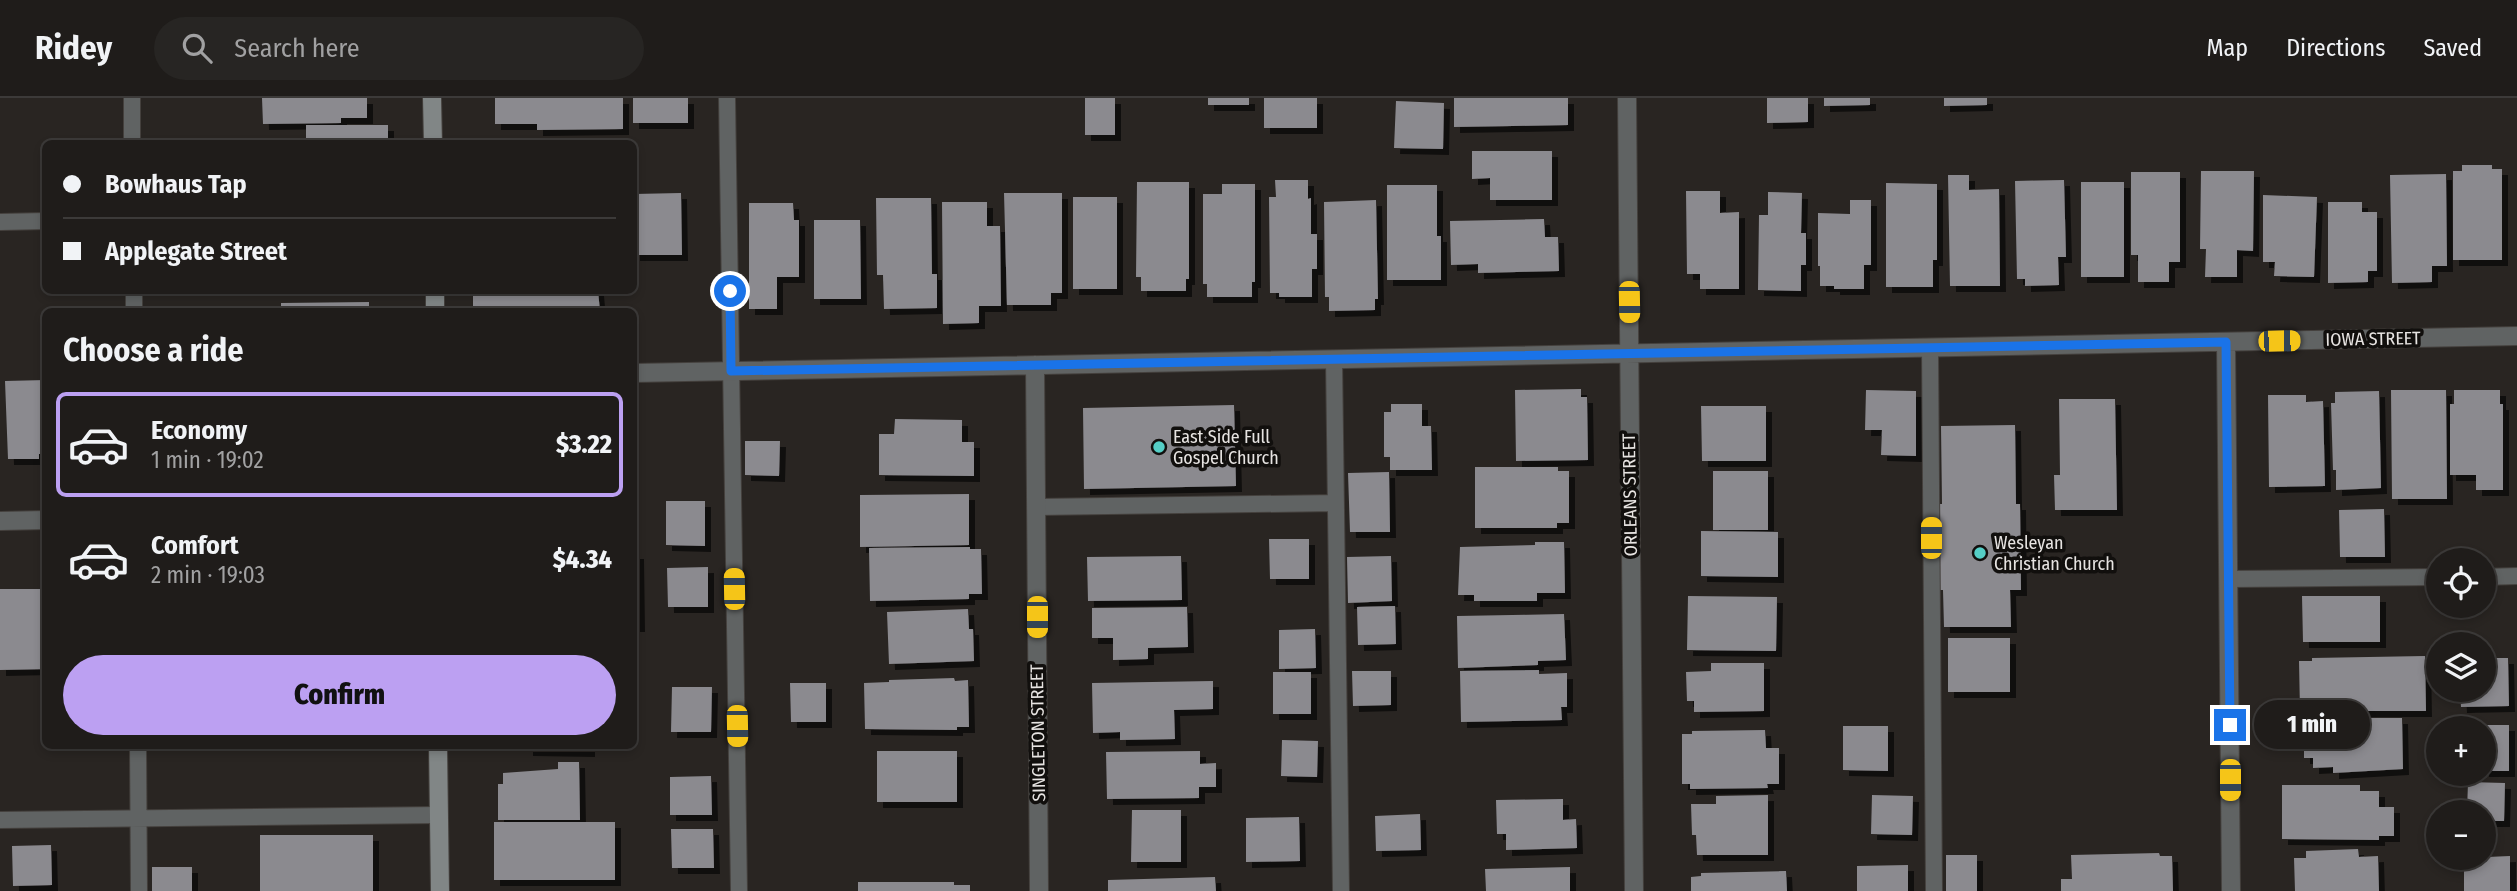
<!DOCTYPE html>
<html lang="en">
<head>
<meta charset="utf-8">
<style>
  body { margin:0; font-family:"Fira Sans Condensed",sans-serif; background:#272523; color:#f1f3f6; height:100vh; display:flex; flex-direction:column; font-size:26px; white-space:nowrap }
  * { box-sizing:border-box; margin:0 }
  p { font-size:23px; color:#a1a1a2 }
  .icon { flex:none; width:38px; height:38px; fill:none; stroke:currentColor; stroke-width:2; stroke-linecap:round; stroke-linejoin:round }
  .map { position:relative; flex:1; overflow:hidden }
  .side { position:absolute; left:42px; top:210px; width:595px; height:441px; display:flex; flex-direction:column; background:#1f1c1a; border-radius:10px; box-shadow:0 4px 10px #0003,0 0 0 2px #3c3a39 }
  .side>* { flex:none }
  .top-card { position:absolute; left:42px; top:42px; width:595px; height:154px; border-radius:10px; box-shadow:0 4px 10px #0003,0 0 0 2px #3c3a39; display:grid; align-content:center; height:154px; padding:0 21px; background:#1f1c1a }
  .tools { position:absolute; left:2426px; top:450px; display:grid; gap:14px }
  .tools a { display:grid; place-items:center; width:70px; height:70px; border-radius:50%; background:#1f1c1a; box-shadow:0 4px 10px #0003,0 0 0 2px #3c3a39; font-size:35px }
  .end { position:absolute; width:32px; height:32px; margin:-16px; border:9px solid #1a73e8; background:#fff; box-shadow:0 0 0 4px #fff }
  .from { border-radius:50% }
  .bubble { position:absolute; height:49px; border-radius:24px; background:#1f1c1a; box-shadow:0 4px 10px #0003,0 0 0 2px #3c3a39; font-size:23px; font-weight:800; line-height:49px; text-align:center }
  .car { position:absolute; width:21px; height:42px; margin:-21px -10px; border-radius:9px; box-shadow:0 0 5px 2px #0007; background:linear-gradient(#f5c518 24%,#345 0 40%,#f5c518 0 76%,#345 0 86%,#f5c518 0) }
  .top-card b { display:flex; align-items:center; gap:24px; height:66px; font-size:26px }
  .top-card b+b { border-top:2px solid #3c3a39 }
  .top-card i { width:18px; height:18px; background:#f1f3f6 }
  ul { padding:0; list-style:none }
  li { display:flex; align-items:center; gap:21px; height:105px; margin:0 14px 10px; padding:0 7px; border:4px solid transparent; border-radius:10px }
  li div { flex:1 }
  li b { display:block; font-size:26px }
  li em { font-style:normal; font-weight:800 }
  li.selected { border-color:#bca0f2 }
  li>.icon { width:63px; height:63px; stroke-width:1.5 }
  h2 { padding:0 21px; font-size:32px; line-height:84px }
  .cta { display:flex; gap:14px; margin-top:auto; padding:14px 21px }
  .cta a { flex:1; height:80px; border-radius:42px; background:#bca0f2; color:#111; font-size:28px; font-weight:800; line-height:80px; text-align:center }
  header { display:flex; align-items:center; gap:42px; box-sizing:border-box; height:98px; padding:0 35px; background:#1f1c1a; border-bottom:2px solid #3c3a39 }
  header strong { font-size:33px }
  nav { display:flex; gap:38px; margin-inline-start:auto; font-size:24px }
  .search { width:490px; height:63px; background:#272523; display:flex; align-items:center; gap:18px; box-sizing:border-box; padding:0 24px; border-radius:38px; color:#a1a1a2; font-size:26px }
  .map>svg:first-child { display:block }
</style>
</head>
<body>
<header>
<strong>Ridey</strong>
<div class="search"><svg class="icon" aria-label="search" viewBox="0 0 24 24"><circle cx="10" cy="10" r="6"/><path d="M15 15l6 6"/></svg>Search here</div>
<nav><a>Map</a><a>Directions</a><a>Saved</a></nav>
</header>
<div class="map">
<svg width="2517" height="793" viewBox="0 0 2517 793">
  <defs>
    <filter id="shadow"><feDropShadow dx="6" dy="6" stdDeviation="0" flood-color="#0009"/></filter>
  </defs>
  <rect width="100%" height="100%" fill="#292522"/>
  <path fill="#8b8a8f" filter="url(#shadow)" d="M262,0h105v20h-26v5l-78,1z
    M495,0h128v31l-86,1v-6h-42z
    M633,0h55v25h-55z
    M1085,0h30v37h-30z
    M1208,0h41v7h-41z
    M1264,0h53v30h-53z
    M1454,0h114v27l-114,2z
    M1767,0h41v24l-41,1z
    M1824,0h46v7l-46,1z
    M1944,0h43v7l-43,1z
    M1396,3l48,2 -1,46 -49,-1z
    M306,27h82v19h-82z
    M1472,53h80v49h-62v-22l-18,1z
    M2462,67h30v4h10v91h-49v-89h9z
    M2201,73h53l-1,80 -16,-1v27h-32l1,-28h-6z
    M2131,74h49v90h-11v20h-31v-27h-7z
    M2446,76l1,92h-15v16l-40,1 -2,-108z
    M1948,77h21v15l30,-1 1,97h-50z
    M1275,82h33v19l3,-1v36h6v35h-5v28h-33v-4h-9l-1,-96h7z
    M2064,82l2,77h-8l1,28 -34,1v-7h-8l-2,-98z
    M1137,84h52v97h-3v12h-45v-14h-5z
    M2081,84h43v95h-43z
    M1886,85l51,1v76h-4v27h-47z
    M1222,86h33v98h-3v15h-45v-13h-4v-90h19z
    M1387,87h50v51h4v44h-54z
    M1686,93h34v22l19,-1v77h-39v-15h-13z
    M1768,94l34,1 -1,40h5v32h-5v26l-43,-1 1,-75h9z
    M681,95l1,62h-48v-61z
    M1004,95h58v100h-11v12h-44z
    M2263,97l54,2 -3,80 -40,-1 1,-14h-12z
    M1073,99h44v92h-44z
    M876,100h55l1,76h5v34l-53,1 -1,-34h-6z
    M1376,102l2,99h-3v11l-46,1v-14h-4l-1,-95z
    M1850,102h21v65h-7v24h-30v-3h-14v-20h-2v-53l32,1z
    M942,104h45v24h13l1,80h-22v17l-36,1z
    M2328,104h34v10h15v59h-9v11l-40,1z
    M749,105h44l1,17h5v57h-22v32h-28z
    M1544,121l1,18h13l1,34 -81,2v-9l-27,1 -1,-44z
    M814,122h46l1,79h-47z
    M473,192h125l2,22h-127z
    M369,204v10h-88v-9z
    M46,282v74h-7v5h-31l-3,-78z
    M1581,291v8h6l1,63 -72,1 -1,-71z
    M1866,292l50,1v65l-35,-1 1,-25h-17z
    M2391,292h55l1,109h-55z
    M2454,292h46v14h3v86h-27v-15h-26v-71h4z
    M2379,293l2,97 -45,2v-20h-3l-2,-67h4v-11z
    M2268,297h38v7l17,-1 2,85 -56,1z
    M2059,301h56l2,111h-62l-1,-35h6z
    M1391,306h31v22h9l1,44h-42v-13h-6v-45h7z
    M1234,307l2,81 -152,3 -1,-81z
    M1701,308h65v55h-64z
    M895,321l67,1v22h12v34l-95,-1v-41h15z
    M2015,327l1,79h4l1,86h-11l1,37h-67l-1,-37h-4l-1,-86h4l-1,-78z
    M745,343h35l-1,35 -34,-1z
    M1475,369h83v4h11v52h-12v5h-82z
    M1713,373h55v59h-55z
    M1389,374l1,60h-40l-2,-59z
    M969,396v51l-109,2v-52z
    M666,403h39v45l-39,-1z
    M2384,411l1,48h-45l-1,-47z
    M1701,433l77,1v45l-77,-1z
    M1269,441h40v40h-39z
    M1535,444h29l1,51h-28v8h-63v-6h-16l2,-48 75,-2z
    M970,449v2h11l1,45h-13v5l-99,2 -1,-53z
    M634,455h4l1,73h-5z
    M1181,458l1,44 -94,1 -1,-44z
    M1391,458l1,45 -44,2 -1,-46z
    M708,469v40h-40l-1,-39z
    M0,491h46v80l-46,1z
    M1688,498l89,1 -1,54 -89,-1z
    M2302,498h78v46h-77z
    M1395,508l1,38 -38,1 -1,-38z
    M1187,509l1,40 -40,1v11l-35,1v-22h-21v-30z
    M968,511l1,20h4l1,32 -85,3 -2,-52z
    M1564,516l2,46 -28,1v4l-80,3 -1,-52z
    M1315,531l1,39 -37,1v-39z
    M1948,540h62v54h-62z
    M2425,558l1,55h-126l-1,-50h13v-3z
    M2483,560h25l1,48 -48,1 -1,-17h23z
    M1711,565h53v48l-70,1v-11h-7l-1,-29 25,-1z
    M1539,572v4l28,-1v34h-6l1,13 -101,2 -1,-51z
    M1352,573h39v34l-38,1z
    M1273,574h38v42h-38z
    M954,580l1,3 13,-1 1,47h-12v3l-92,-1 -1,-46 25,-1v-2z
    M1213,583v28l-39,1 1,29 -55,1v-8l-27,1 -1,-50z
    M790,585h36v39h-35z
    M672,589h40l-1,45h-40z
    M2331,620h71l1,51 -70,4v-6l-20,1v-10h-9v-33h27z
    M2462,627h47v46h-26v-43h-21z
    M1843,628h45v45l-45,-1z
    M1765,632l1,18h13v36h-12l1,4 -78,1v-5h-8v-50h10v-3z
    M1282,642l36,1 -1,36 -36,-1z
    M527,648h62v5l-62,-1z
    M877,653h80v51h-80z
    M1200,653v13l16,-1v24h-17v11l-92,1 -1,-47z
    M558,664h21l1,58h-82v-36h5v-11l55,-4z
    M711,678l1,39h-42v-38z
    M2468,684l37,1 -1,38h-21v-9h-16z
    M2282,687h78v6h19v16h15v29h-15v4l-97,-1z
    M1768,697v60h-71l-1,-20h-4l-1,-31h25v-8z
    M1872,697l41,1 -1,39 -41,-1z
    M1563,701v21l13,-1 1,29 -71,2v-16h-9l-1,-34z
    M1132,712h49v52h-50z
    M1420,716l1,36 -45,1 -1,-35z
    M1299,719l1,44 -54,1v-44z
    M494,724h121v58h-121z
    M671,731h42l1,39h-42z
    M260,737h113v56h-113z
    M51,747l1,40 -39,1 -1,-40z
    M2358,751l1,8 19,-1 1,35h-84l-1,-33h12v-7z
    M2159,755l1,3h12l1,35h-112v-12h11l-1,-24z
    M1946,757h31v36h-31z
    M2510,758v35h-46v-33z
    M1908,767v26h-51v-25z
    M152,769h40v24h-40z
    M1570,769v24h-84l-1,-22z
    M1786,773l1,20h-96v-14l10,-1v-3z
    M1215,779l1,14h-108v-11z
    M858,784h96v3h16v6h-112z"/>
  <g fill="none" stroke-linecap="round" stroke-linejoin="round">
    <g stroke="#44403d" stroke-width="18">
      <path id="service" d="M132,0v46
        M727,0l12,793
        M0,124l46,-1
        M134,192v22
        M1930,250l4,543
        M1334,261l7,532
        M1036,409l300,-4
        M2483,479l34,-1
        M2228,481l210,-2
        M138,648l1,145
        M0,722l439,-5"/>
    </g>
    <g stroke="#44403d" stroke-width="20">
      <path id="minor" d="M1627,0l7,793
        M2226,244l5,549
        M1035,267l4,526
        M634,275l1883,-37
        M0,423l46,-1"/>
    </g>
    <g stroke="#44403d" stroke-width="20">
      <path id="secondary" d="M432,0l1,46
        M435,192v22
        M438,648l2,145"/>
    </g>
    <use href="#service" stroke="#606363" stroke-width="16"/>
    <use href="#minor" stroke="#606363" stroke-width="18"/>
    <use href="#secondary" stroke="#818686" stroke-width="18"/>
  </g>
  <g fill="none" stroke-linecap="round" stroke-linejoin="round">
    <path stroke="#1a73e8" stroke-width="9" d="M730,193l1,80 1495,-29 4,383"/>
  </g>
  <g fill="#55cec6" stroke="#110f0d" stroke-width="2.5">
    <circle cx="1159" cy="349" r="7"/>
    <circle cx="1980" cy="455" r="7"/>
  </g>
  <g text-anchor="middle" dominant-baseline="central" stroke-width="7" stroke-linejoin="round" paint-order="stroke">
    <g font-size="18" fill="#e7e4e2" stroke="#110f0d">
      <text transform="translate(2373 241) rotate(-1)">IOWA STREET</text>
      <text transform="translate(1630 397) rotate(-91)">ORLEANS STREET</text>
      <text transform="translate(1038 635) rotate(-91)">SINGLETON STREET</text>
    </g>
    <g font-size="18" fill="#e7e4e2" stroke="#110f0d" text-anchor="start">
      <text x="1173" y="339">East Side Full<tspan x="1173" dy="21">Gospel Church</tspan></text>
      <text x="1994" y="445">Wesleyan<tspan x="1994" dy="21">Christian Church</tspan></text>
    </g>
  </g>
</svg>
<div class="tools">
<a><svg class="icon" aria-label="locate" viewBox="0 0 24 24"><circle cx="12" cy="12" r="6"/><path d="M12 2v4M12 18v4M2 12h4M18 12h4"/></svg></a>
<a><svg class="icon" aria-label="layers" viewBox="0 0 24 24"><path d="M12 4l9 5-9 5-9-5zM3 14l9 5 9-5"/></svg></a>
<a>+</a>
<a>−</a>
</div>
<i class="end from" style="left:730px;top:193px"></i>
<i class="end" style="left:2230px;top:627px"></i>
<div class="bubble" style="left:2254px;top:602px;width:116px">1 min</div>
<i class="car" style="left:1629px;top:204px;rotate:179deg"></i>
<i class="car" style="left:2279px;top:243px;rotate:89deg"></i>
<i class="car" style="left:1931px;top:440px;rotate:0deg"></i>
<i class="car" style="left:734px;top:491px;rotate:359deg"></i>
<i class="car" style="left:1037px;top:519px;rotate:180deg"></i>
<i class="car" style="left:737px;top:628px;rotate:179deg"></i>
<i class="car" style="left:2230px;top:682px;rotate:180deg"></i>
<div class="top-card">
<b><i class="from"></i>Bowhaus Tap</b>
<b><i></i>Applegate Street</b>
</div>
<section class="side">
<h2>Choose a ride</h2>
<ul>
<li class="selected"><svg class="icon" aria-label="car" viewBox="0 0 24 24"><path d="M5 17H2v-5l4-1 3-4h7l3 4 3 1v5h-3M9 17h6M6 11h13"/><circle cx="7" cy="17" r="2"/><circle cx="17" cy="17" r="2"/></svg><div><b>Economy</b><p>1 min · 19:02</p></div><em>$3.22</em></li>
<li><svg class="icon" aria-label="car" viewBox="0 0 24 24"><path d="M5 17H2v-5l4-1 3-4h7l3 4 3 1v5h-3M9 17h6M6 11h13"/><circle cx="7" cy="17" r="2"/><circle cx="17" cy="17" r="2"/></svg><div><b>Comfort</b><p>2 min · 19:03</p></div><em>$4.34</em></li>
</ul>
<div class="cta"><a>Confirm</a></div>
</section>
</div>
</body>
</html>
